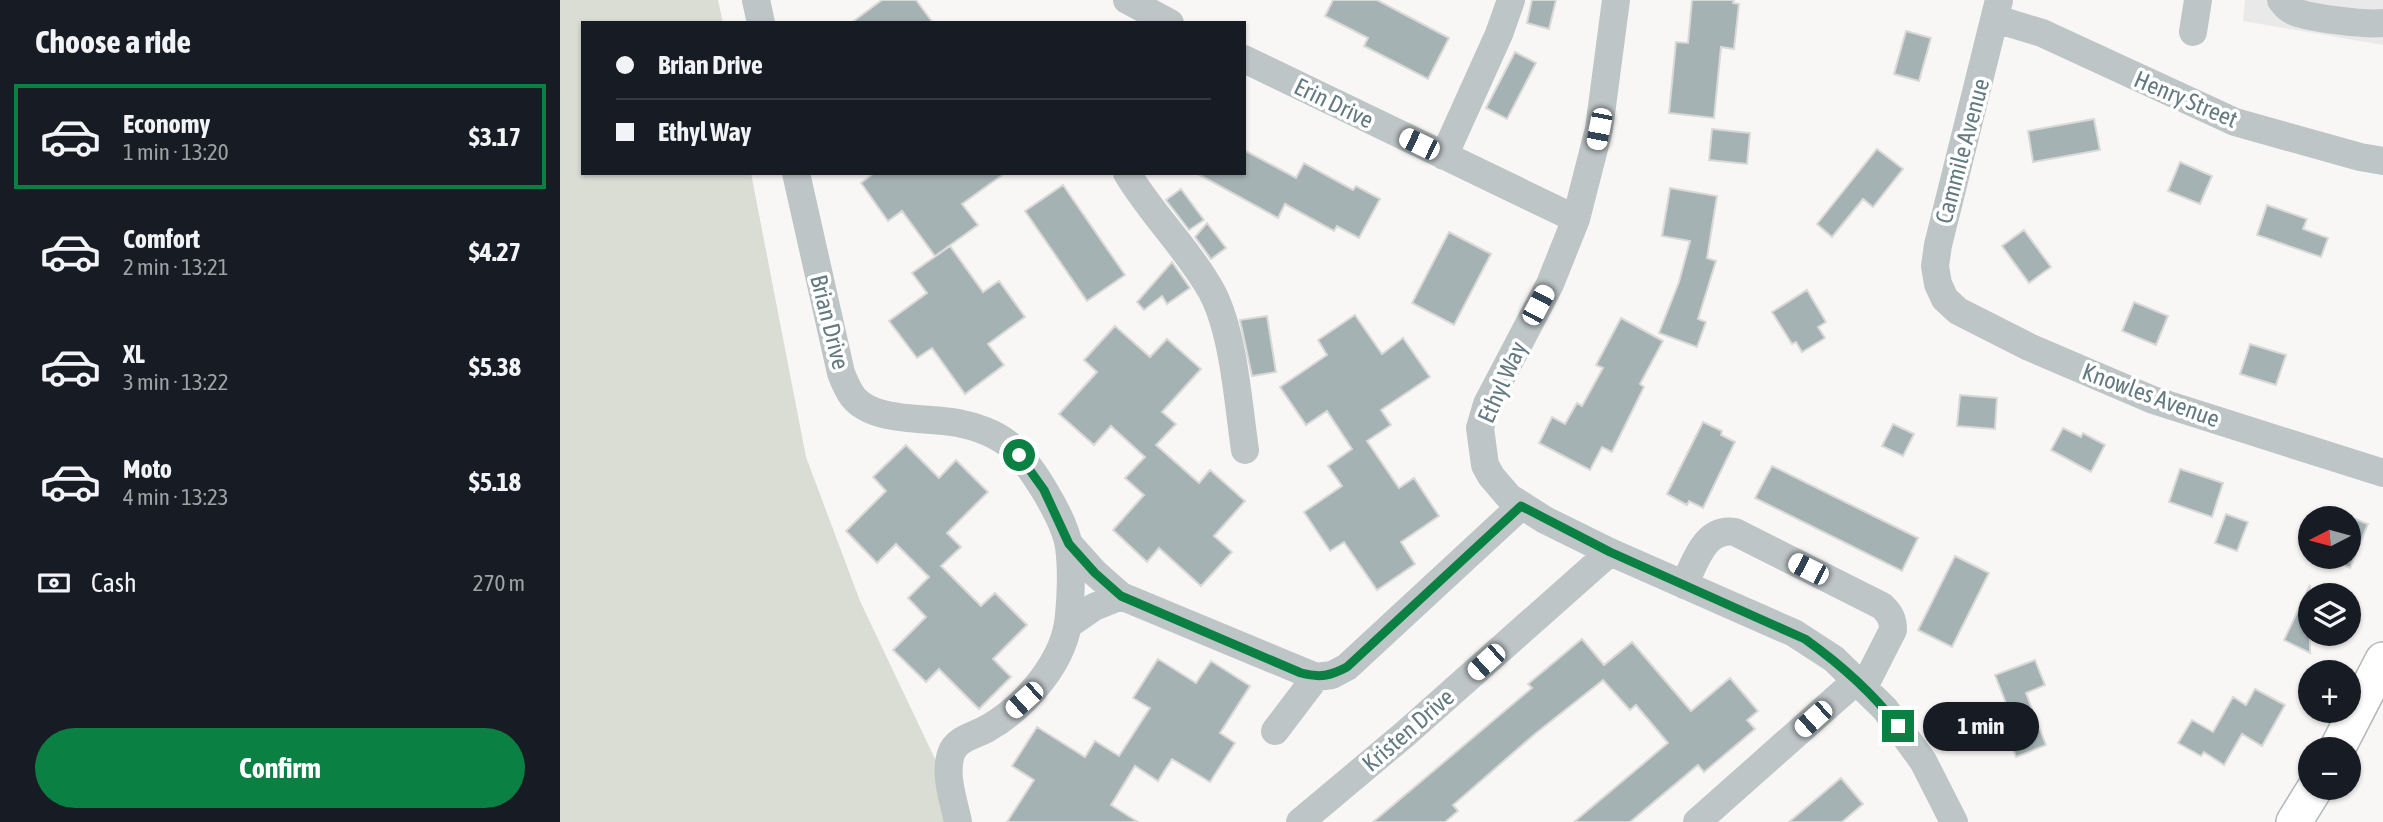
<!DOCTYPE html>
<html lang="en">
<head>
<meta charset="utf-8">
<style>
  body { margin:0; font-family:"Asap Condensed",sans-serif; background:#20242c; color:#f1f3f6; height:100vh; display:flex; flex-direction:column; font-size:26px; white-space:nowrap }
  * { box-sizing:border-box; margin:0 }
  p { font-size:23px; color:#9ea1a6 }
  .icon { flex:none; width:38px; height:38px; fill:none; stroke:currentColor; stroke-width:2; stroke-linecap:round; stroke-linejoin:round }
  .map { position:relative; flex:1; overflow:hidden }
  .details { display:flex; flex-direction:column; background:#171b24; width:560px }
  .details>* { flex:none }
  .guide { position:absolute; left:21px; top:21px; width:665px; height:154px; border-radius:0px; box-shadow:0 2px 5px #0004; display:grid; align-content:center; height:154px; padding:0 35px; background:#171b24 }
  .needle { width:46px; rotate:264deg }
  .fabs { position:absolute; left:1738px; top:506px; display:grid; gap:14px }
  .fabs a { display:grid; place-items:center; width:63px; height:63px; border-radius:50%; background:#171b24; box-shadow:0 2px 5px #0004; font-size:35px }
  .end { position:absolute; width:32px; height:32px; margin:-16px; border:9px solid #0b8043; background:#fff; box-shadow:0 0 0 4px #fff }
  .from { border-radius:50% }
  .bubble { position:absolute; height:49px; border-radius:24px; background:#171b24; box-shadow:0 2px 5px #0004; font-size:23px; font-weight:700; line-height:49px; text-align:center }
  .car { position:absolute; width:21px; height:42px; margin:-21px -10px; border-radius:9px; box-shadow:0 0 5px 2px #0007; background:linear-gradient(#fff 24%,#345 0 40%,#fff 0 76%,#345 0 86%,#fff 0) }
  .guide b { display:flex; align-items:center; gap:24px; height:66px; font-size:26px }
  .guide b+b { border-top:2px solid #363941 }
  .guide i { width:18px; height:18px; background:#f1f3f6 }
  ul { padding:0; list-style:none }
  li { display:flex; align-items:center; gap:21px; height:105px; margin:0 14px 10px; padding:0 21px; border:4px solid transparent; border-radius:0px }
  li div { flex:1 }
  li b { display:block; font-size:26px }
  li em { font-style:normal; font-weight:700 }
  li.on { border-color:#0b8043 }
  li>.icon { width:63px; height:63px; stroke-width:1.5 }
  h2 { padding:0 35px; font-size:32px; line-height:84px }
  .pay { display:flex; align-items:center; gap:18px; height:77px; padding:0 35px; font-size:26px }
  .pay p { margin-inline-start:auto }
  .action { display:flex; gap:14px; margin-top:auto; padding:14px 35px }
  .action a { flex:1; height:80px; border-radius:42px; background:#0b8043; color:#fff; font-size:28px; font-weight:700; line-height:80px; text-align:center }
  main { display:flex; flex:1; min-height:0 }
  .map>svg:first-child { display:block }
</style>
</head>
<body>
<main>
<section class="details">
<h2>Choose a ride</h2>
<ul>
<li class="on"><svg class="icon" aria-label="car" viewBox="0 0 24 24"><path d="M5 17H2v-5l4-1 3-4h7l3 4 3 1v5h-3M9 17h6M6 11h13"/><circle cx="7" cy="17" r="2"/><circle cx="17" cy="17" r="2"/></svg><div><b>Economy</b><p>1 min · 13:20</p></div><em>$3.17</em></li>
<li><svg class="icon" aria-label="car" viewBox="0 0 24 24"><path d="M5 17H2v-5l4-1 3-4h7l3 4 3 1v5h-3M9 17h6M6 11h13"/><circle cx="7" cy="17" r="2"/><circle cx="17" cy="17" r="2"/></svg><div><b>Comfort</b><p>2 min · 13:21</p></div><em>$4.27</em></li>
<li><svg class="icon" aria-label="car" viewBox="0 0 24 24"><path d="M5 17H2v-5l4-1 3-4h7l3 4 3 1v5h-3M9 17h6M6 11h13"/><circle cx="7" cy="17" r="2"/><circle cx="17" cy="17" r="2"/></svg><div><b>XL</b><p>3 min · 13:22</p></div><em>$5.38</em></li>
<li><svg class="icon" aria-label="car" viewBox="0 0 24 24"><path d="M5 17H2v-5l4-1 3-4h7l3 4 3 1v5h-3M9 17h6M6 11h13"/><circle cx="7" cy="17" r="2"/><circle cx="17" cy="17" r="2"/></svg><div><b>Moto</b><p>4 min · 13:23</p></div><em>$5.18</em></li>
</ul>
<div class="pay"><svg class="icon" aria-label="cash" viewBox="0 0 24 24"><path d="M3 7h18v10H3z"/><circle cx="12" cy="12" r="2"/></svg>Cash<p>270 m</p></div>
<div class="action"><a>Confirm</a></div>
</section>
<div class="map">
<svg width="1823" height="822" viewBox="0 0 1823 822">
  <rect width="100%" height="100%" fill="#f8f7f5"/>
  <path fill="#e8e9e8" d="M1685,0h138v45l-140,-24z"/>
  <path fill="#d9ddd4" d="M0,0h158l5,23h-140v150h168l55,284 54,144 105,221h-405z"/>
  <path fill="#a5b2b4" stroke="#d9d9d7" stroke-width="2" d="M322,0h34l17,23h-82z
    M773,0h44l72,38 -21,41 -64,-33 4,-8 -43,-22z
    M972,0h24l-7,29 -22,-6z
    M1132,0h42l-1,3 6,1 -5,45 -13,-2 -7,71 -45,-5 7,-71 12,1z
    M1346,31l25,7 -12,43 -25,-7z
    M955,52l21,11 -29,56 -21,-11z
    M1534,119l6,31 -67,12 -5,-31z
    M1152,129l38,4 -3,31 -38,-4z
    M1317,149l26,20 -30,38 -10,-8 -31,38 -15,-13z
    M684,150l52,28 8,-15 49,27 3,-4 24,13 -21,39 -22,-12 -3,5 -49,-27 -7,14 -82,-45h48z
    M1620,162l32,14 -12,28 -32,-13z
    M314,173h131l-43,31 16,21 -43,31 -33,-45 -14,10 -27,-38z
    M503,185l62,90 -38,26 -62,-90z
    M1110,188l47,8 -10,62 9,3 -18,58 8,3 -9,25 -38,-14 20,-51 11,-41 -28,-5z
    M621,189l23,31 -15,10 -23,-30z
    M1707,205l40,14 -4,10 25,9 -7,19 -64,-22z
    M647,223l19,25 -15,11 -16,-22z
    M1464,230l27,37 -22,16 -27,-37z
    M889,232l42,22 -37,71 -42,-22z
    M390,246l33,46 16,-11 26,36 -37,27 16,21 -39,29 -33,-46 -15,10 -28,-37 38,-28 -15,-20z
    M612,262l18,26 -23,16 -5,-8 -18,14 -7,-8z
    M1247,290l19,32 -8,5 7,11 -23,14 -6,-10 -4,2 -20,-32z
    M1574,302l34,14 -12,29 -34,-14z
    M795,315l27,39 21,-16 27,39 -49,33 10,15 -24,16 32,47 15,-10 25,38 -38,26 14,22 -38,26 -33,-48 -14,9 -26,-39 38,-26 -14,-20 24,-17 -25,-38 -21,14 -26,-38 47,-32 -9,-15z
    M707,316l9,56 -24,4 -12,-56z
    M1061,318l42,23 -23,43 4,3 -32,65 -10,-5 -12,23 -51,-27 13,-26 13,7 12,-21 5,3 21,-38 -7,-3z
    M555,326l35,31 17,-18 34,30 -39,43 14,12 -20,21 43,38 11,-13 35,31 -31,35 18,16 -31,34 -42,-38 -12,14 -34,-32 31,-35 -19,-17 20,-21 -34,-31 -17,19 -35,-31 38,-42 -13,-12z
    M1690,344l36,11 -10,30 -36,-11z
    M1400,395l37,3 -2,31 -38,-3z
    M1143,422l19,9 -1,4 14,7 -32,66 -14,-7 -2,4 -20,-11z
    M1333,424l21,10 -11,22 -21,-10z
    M1503,428l18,9 2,-4 22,12 -14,27 -40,-22z
    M346,445l33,33 17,-18 32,32 -41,41 14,14 -20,19 40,40 14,-13 32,32 -34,34 18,18 -32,32 -40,-40 -13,13 -33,-32 33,-33 -18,-19 21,-21 -33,-33 -19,19 -31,-32 40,-40 -13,-14z
    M1212,466l146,72 -16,33 -147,-73z
    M1620,469l43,14 -11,34 -43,-15z
    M1778,512l30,12 -18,44 -29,-12h27v-38h-12z
    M1666,514l22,8 -11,29 -22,-8z
    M1395,556l34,17 -37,74 -34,-17z
    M1750,585v68l-26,-13z
    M1022,639l22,26 28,-23 59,69 39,-33 28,33 -11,9 8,9 -51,43 -6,-7 -68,57h-56l94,-79 -32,-38 -6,5 -27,-30 -67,53 -83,72 5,6 -13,11h-72l159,-134 -4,-4z
    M598,659l38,24 15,-22 39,25 -30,47 15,10 -25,39 -38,-23 -14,22 -23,-15 -24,39 27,17h-131l27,-42 -22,-14 25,-39 48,30 10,-16 24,15 31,-48 -17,-10z
    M1475,660l10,25 -19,8 20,52 -30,12 -14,-38 9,-3 -16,-41z
    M1695,689l30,16 -23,41 -20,-12 -18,31 -20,-13 -3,4 -23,-13 14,-23 21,12 20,-35 13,8z
    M1281,778l22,26 -21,18h-53z"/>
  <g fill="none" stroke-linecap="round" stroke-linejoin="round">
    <g stroke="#b2b9bb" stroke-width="38">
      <path id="major" d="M1777,749l46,-89
        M1734,822l21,-34"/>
    </g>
    <path stroke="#bec5c7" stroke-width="28" d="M196,0l5,23
      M567,0l43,23
      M1056,0l-17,129 -23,90 -26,65 -63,120 -7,24 5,37 6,11 18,21 36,23 65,32 184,81 40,26 51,50 38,52 31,61
      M1439,0l-61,245 -3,21 3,18 7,15 13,12 71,36 124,53 230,73
      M1721,0c4,5 7,9 12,11 15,7 73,14 90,12
      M1436,19l46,14 193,89 125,35 23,4
      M1633,32l5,-32
      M684,59l332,160
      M884,156l55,-122 12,-34
      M236,173l45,200c3,8 7,17 12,24 21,26 74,20 105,26 16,3 36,10 49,20 22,17 58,76 62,104 3,22 2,46 0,68 -3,45 -43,91 -81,113 -13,8 -32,10 -37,26 -7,21 3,48 7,68
      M567,173c25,42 61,76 85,119 22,42 26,111 33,158
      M509,544l26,29 26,23 195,81 16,-2 15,-8 174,-161
      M1124,585c11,-22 20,-58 51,-53l147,74c8,8 11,13 11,24l-29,57
      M508,625l26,-18 27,-11
      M715,731l41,-54
      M740,822l105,-88 205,-182
      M1137,822l160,-142"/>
    <use href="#major" stroke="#fff" stroke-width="35"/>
  </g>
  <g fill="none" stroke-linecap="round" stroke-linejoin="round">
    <path stroke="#0b8043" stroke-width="9" d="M459,455l25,35 25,54 26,29 26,23 180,77c19,5 29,3 46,-6l174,-161 89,46 195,87c35,25 67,53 93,87"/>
  </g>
  <g text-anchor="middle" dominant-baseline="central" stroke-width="7" stroke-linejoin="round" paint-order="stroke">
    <g font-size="24" fill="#637a80" stroke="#fff">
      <text transform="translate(1626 99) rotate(23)">Henry Street</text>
      <text transform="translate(774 103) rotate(26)">Erin Drive</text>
      <text transform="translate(1402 151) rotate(-75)">Cammile Avenue</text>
      <text transform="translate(270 322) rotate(76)">Brian Drive</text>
      <text transform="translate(942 382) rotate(-66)">Ethyl Way</text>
      <text transform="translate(1591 395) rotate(20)">Knowles Avenue</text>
      <text transform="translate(848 730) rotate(-41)">Kristen Drive</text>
    </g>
  </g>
</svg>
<div class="fabs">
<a><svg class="needle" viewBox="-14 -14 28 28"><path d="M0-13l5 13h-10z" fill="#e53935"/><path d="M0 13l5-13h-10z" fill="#9ea1a6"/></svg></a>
<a><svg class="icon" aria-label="layers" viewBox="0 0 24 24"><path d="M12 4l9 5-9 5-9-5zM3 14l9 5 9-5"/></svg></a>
<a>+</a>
<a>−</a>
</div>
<i class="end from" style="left:459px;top:455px"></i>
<i class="end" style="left:1338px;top:726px"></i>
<div class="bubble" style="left:1363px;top:702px;width:116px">1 min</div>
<i class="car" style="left:1039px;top:129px;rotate:191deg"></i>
<i class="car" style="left:859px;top:144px;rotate:296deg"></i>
<i class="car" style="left:978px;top:305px;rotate:28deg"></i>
<i class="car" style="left:1248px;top:569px;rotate:297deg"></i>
<i class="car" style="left:926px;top:662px;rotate:228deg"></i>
<i class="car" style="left:464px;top:700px;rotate:228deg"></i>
<i class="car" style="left:1253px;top:719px;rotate:228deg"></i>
<div class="guide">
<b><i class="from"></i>Brian Drive</b>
<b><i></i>Ethyl Way</b>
</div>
</div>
</main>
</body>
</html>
